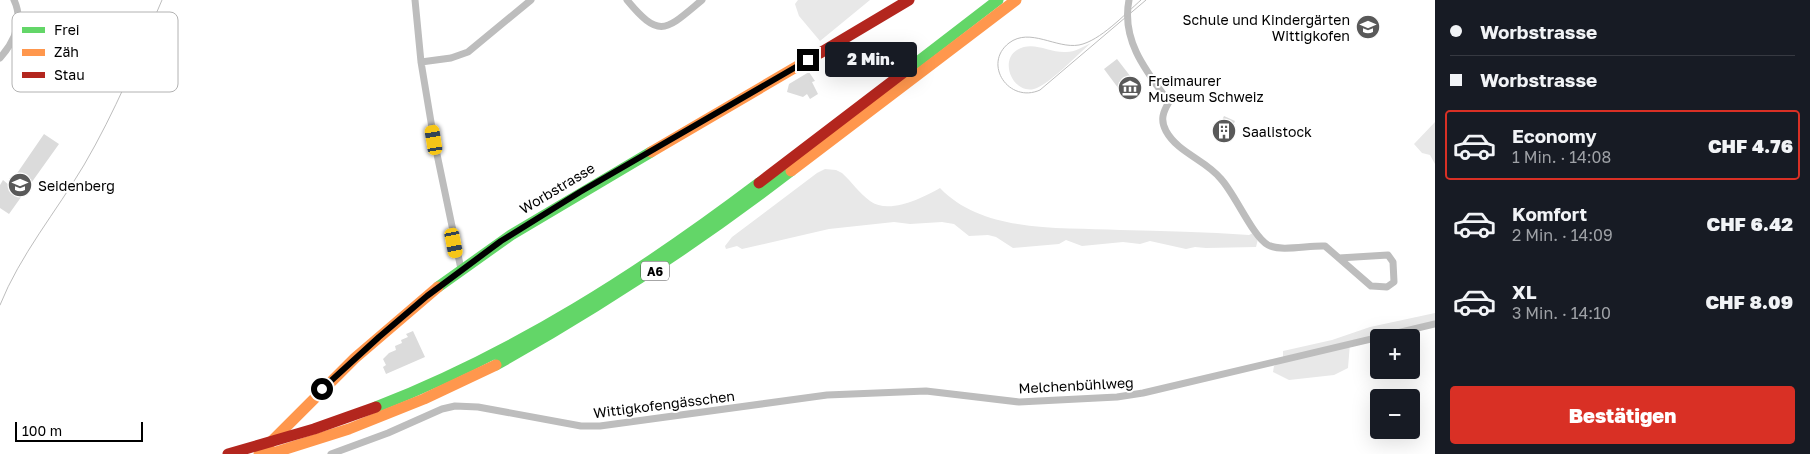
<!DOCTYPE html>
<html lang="de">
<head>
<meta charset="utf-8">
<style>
  body { margin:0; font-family:"Golos Text",sans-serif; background:#242831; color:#f1f3f6; height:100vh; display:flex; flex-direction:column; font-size:19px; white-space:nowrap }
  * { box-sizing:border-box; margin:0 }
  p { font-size:16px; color:#9ea1a6 }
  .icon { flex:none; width:28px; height:28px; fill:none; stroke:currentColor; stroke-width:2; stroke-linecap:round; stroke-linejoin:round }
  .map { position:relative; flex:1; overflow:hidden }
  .side { display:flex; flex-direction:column; background:#171b24; width:375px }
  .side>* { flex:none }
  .top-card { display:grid; align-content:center; height:110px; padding:0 15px; background:#171b24 }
  .tools { position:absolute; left:1370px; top:329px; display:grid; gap:10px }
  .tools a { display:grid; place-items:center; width:50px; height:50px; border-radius:5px; background:#171b24; box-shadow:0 5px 20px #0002; font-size:25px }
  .scale { position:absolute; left:15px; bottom:12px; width:128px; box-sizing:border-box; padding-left:5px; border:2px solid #000; border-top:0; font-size:14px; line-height:18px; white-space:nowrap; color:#000; -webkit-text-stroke:4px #fff; paint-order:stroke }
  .end { position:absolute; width:22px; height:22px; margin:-11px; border:6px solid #000; background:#fff; box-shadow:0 0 0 2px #fff }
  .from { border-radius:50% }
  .bubble { position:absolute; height:35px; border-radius:5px; background:#171b24; box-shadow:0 5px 20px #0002; font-size:16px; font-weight:800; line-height:35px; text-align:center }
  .car { position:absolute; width:15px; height:30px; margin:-15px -8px; border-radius:6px; box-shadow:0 0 4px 1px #0007; background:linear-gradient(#f5c518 24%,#345 0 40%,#f5c518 0 76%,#345 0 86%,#f5c518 0) }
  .top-card b { display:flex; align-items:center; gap:18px; height:48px; font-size:19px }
  .top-card b+b { border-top:1px solid #363941 }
  .top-card i { width:12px; height:12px; background:#f1f3f6 }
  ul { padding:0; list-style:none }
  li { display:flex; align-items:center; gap:15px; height:70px; margin:0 10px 8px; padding:0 5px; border:2px solid transparent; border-radius:5px }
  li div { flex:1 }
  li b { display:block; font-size:19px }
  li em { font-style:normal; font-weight:800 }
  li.current { border-color:#d93025 }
  li>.icon { width:45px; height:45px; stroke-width:1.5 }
  .primary-button { display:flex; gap:10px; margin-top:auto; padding:10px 15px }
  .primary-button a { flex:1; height:58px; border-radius:5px; background:#d93025; color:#fff; font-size:20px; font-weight:800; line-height:58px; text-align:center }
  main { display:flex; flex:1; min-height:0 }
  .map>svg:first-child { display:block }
</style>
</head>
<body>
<main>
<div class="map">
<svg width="1435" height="454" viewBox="0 0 1435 454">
  <rect width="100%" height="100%" fill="#fff"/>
  <path fill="#e8e8e8" d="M798,0h72l-50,41 -21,-25 -4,-12z
    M1091,43c-13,11 -42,42 -57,46 -21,5 -35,-28 -17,-39 16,-10 32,3 49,2 9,0 17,-5 25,-9z
    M1435,122v42l-5,-9 -8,-2 -8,-9z
    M825,169l11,1 6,3c10,9 17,20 28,28 19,14 52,-3 70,-13 44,46 122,39 180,42 43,1 86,2 129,5l6,-3 3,7 -2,8 -50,1 -11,-1 -9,2 -36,-8 -10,3 -17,-2 -41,4 -16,-6 -7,4 -46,4 -17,-11 -8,-2 -19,1 -15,-12 -12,-2 -32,2 -16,-2 -65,7 -87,20 -5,-3 -11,3 -1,-3 7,-9 85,-64z
    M1435,313v10l-85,20 -2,25 -14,7 -45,5 -16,-8 1,-6 9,-5v-10l49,-11 38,-13z"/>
  <path fill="#dbdbdb" d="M1117,59l24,31 -14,10 -23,-31z
    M809,72l6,9 -3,1 6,12 -8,5 -3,-5 -4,3 -16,-5 2,-8z
    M1224,116l11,5 -9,20 -11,-5z
    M44,134l15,10 -50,70 -9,-6v-23l3,-5 6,5z
    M413,331l12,26 -39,17 -3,-7 3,-2 -3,-6 6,-6 7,-3 -1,-4 7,-3 -1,-3 7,-3 -2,-3z"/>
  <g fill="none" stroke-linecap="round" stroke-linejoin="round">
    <path stroke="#bdbdbd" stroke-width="7" d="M415,0l6,62 13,78 27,129
      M627,0c33,40 39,30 75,0
      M1129,0c-8,40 17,71 40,102 -6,10 -9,18 -3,29 12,22 40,29 55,48 14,15 32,58 47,66 13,7 41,0 57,1l46,40h1l15,1 7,-5 -1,-20 -5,-7 -49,3
      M0,58c14,-16 24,-37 14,-58
      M421,62l30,-4 17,-6 63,-52
      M331,454l57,-21 54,-24 13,-3 23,1 103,19h19l227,-31 99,-4 93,11 98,-5 26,-4 292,-69"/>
    <path stroke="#63d668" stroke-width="11" d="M903,73l95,-73
      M438,287l73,-52 140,-83
      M496,365c104,-58 201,-122 295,-194
      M376,407c139,-54 264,-134 383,-224"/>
    <path stroke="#ff974d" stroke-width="11" d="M651,152l169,-99
      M791,171l225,-171
      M259,454l96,-96 83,-71
      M270,454l79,-25 75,-30 72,-34"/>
    <path stroke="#b3261e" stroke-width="11" d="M820,53l89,-53
      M759,183l144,-110
      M228,454l86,-25 62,-22"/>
    <path stroke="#bdbdbd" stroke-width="1" d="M1141,0c-16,14 -41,41 -62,45 -23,4 -49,-18 -70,-2 -27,21 0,61 31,47l106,-90
      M0,305c20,-50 56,-93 84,-140 31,-53 54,-109 78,-165"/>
  </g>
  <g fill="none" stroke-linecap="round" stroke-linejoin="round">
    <path stroke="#000" stroke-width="6" d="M322,389l57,-52 48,-41 74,-55 79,-49 228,-132"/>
  </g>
  <defs>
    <g id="school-disc" transform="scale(1.25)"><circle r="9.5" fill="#595959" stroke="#fff"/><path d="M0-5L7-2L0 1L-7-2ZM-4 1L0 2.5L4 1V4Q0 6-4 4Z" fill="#fff"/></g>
    <g id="museum-disc" transform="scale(1.25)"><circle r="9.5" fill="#595959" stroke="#fff"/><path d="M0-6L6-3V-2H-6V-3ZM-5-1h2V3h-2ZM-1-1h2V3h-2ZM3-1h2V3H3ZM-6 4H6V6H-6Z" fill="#fff"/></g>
    <g id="building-disc" transform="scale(1.25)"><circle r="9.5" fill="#595959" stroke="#fff"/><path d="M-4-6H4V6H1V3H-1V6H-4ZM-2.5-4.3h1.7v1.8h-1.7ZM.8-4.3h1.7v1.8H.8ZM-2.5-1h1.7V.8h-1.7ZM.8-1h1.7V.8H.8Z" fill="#fff"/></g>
  </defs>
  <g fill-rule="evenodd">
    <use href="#school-disc" x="1368" y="27"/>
    <use href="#museum-disc" x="1130" y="88"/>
    <use href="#building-disc" x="1224" y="131"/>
    <use href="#school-disc" x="20" y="185"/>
  </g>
  <g text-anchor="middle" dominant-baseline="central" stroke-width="4" stroke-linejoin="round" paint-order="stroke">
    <rect fill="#fff" stroke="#4c4c4c" stroke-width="1" x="641" y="261.5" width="28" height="19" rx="4"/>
    <g font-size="12" font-weight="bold" fill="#000">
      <text x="655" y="271">A6</text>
    </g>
    <g font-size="14" fill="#000" stroke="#fff" text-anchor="start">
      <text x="1350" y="19" text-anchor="end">Schule und Kindergärten<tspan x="1350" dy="16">Wittigkofen</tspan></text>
      <text x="1148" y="80">Freimaurer<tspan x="1148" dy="16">Museum Schweiz</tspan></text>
      <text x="1242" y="131">Saalistock</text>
      <text x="38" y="185">Seidenberg</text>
    </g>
    <g font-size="14" fill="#000" stroke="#fff">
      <text transform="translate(557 188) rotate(-31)">Worbstrasse</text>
      <text transform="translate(1076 385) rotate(-3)">Melchenbühlweg</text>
      <text transform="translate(664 404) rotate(-7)">Wittigkofengässchen</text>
    </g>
  </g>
  <rect x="12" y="12" width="166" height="80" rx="8" fill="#fff" stroke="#b2b2b2" stroke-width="1"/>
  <rect x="22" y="27" width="23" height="6" fill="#63d668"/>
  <rect x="22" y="49" width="23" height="7" fill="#ff974d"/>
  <rect x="22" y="72" width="23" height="6" fill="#b3261e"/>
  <g font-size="14" fill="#000">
    <text x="54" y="35">Frei</text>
    <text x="54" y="57">Zäh</text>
    <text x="54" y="80">Stau</text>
  </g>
</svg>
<div class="tools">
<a>+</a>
<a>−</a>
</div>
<div class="scale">100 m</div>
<i class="end from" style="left:322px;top:389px"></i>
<i class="end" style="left:808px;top:60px"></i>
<div class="bubble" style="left:825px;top:42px;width:92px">2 Min.</div>
<i class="car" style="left:434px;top:140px;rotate:351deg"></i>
<i class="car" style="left:454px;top:243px;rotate:169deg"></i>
</div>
<section class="side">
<div class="top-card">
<b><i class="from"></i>Worbstrasse</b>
<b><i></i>Worbstrasse</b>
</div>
<ul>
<li class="current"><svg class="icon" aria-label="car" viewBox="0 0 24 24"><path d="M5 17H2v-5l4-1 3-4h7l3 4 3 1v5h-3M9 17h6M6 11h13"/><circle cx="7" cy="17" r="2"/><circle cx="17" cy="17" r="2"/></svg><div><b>Economy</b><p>1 Min. · 14:08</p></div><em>CHF 4.76</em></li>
<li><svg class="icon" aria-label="car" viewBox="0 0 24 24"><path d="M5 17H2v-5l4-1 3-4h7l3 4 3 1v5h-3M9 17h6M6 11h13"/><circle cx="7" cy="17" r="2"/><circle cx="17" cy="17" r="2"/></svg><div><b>Komfort</b><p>2 Min. · 14:09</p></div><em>CHF 6.42</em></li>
<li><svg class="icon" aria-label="car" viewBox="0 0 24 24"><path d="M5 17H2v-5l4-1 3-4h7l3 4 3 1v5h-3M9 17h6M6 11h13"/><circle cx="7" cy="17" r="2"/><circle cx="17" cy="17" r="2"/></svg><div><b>XL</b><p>3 Min. · 14:10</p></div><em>CHF 8.09</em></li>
</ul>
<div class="primary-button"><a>Bestätigen</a></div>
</section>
</main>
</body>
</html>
